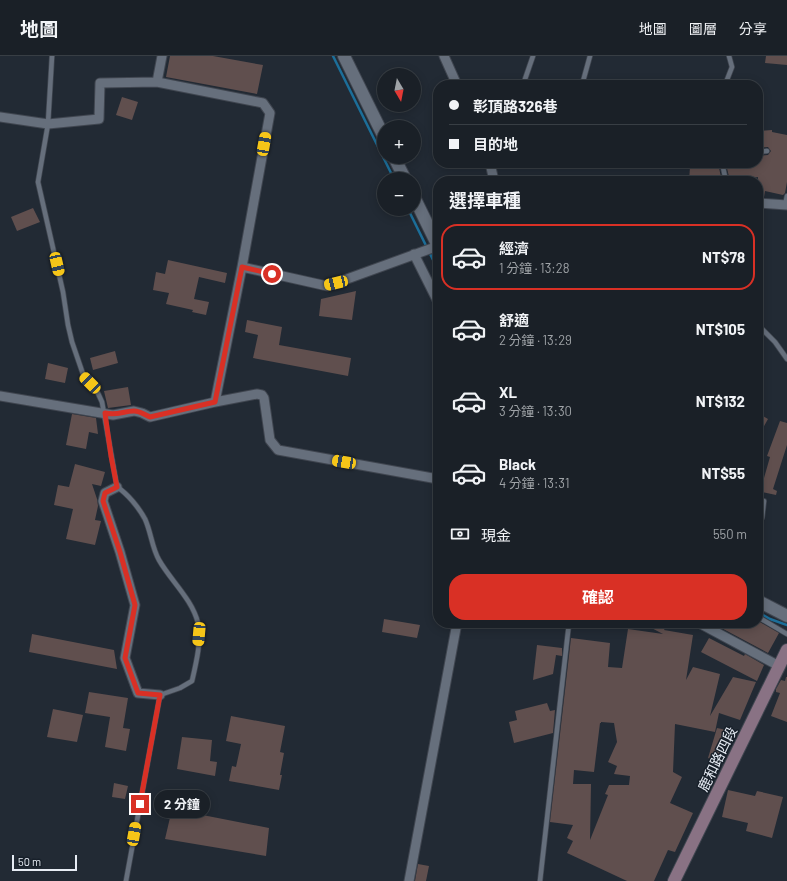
<!DOCTYPE html>
<html lang="zh-TW">
<head>
<meta charset="utf-8">
<style>
  body { margin:0; font-family:Barlow,"Noto Sans TC",sans-serif; background:#23282f; color:#f1f3f6; height:100vh; display:flex; flex-direction:column; font-size:15px; white-space:nowrap }
  * { box-sizing:border-box; margin:0 }
  p { font-size:13px; color:#9fa3a7 }
  .icon { flex:none; width:22px; height:22px; fill:none; stroke:currentColor; stroke-width:2; stroke-linecap:round; stroke-linejoin:round }
  .map { position:relative; flex:1; overflow:hidden }
  .side { position:absolute; left:433px; top:120px; width:330px; height:452px; display:flex; flex-direction:column; background:#1a2027; border-radius:16px; box-shadow:0 2px 10px #0003,0 0 0 1px #383e44 }
  .side>* { flex:none }
  .guide { position:absolute; left:433px; top:24px; width:330px; height:88px; border-radius:16px; box-shadow:0 2px 10px #0003,0 0 0 1px #383e44; display:grid; align-content:center; height:88px; padding:0 16px; background:#1a2027 }
  .needle { width:26px; rotate:170deg }
  .controls { position:absolute; left:377px; top:12px; display:grid; gap:8px }
  .controls a { display:grid; place-items:center; width:44px; height:44px; border-radius:50%; background:#1a2027; box-shadow:0 2px 10px #0003,0 0 0 1px #383e44; font-size:20px }
  .scale { position:absolute; left:12px; bottom:10px; width:65px; box-sizing:border-box; padding-left:4px; border:2px solid #e7ecf4; border-top:0; font-size:11px; line-height:14px; white-space:nowrap; color:#e7ecf4; -webkit-text-stroke:3px #18202a; paint-order:stroke }
  .end { position:absolute; width:18px; height:18px; margin:-9px; border:5px solid #d93025; background:#fff; box-shadow:0 0 0 2px #fff }
  .from { border-radius:50% }
  .bubble { position:absolute; height:28px; border-radius:14px; background:#1a2027; box-shadow:0 2px 10px #0003,0 0 0 1px #383e44; font-size:13px; font-weight:700; line-height:28px; text-align:center }
  .car { position:absolute; width:12px; height:24px; margin:-12px -6px; border-radius:5px; box-shadow:0 0 3px 1px #0007; background:linear-gradient(#f5c518 24%,#345 0 40%,#f5c518 0 76%,#345 0 86%,#f5c518 0) }
  .guide b { display:flex; align-items:center; gap:14px; height:38px; font-size:15px }
  .guide b+b { border-top:1px solid #383e44 }
  .guide i { width:10px; height:10px; background:#f1f3f6 }
  ul { padding:0; list-style:none }
  li { display:flex; align-items:center; gap:12px; height:66px; margin:0 8px 6px; padding:0 8px; border:2px solid transparent; border-radius:16px }
  li div { flex:1 }
  li b { display:block; font-size:15px }
  li em { font-style:normal; font-weight:700 }
  li.selected { border-color:#d93025 }
  li>.icon { width:36px; height:36px; stroke-width:1.5 }
  h2 { padding:0 16px; font-size:18px; line-height:48px }
  .pay { display:flex; align-items:center; gap:10px; height:44px; padding:0 16px; font-size:15px }
  .pay p { margin-inline-start:auto }
  .primary-button { display:flex; gap:8px; margin-top:auto; padding:8px 16px }
  .primary-button a { flex:1; height:46px; border-radius:16px; background:#d93025; color:#fff; font-size:16px; font-weight:700; line-height:46px; text-align:center }
  header { display:flex; align-items:center; gap:24px; box-sizing:border-box; height:56px; padding:0 20px; background:#1a2027; border-bottom:1px solid #383e44 }
  header strong { font-size:19px }
  nav { display:flex; gap:22px; margin-inline-start:auto; font-size:14px }
  .map>svg:first-child { display:block }
</style>
</head>
<body>
<header>
<strong>地圖</strong>
<nav><a>地圖</a><a>圖層</a><a>分享</a></nav>
</header>
<div class="map">
<svg width="787" height="825" viewBox="0 0 787 825">
  <rect width="100%" height="100%" fill="#222a34"/>
  <g fill="none" stroke-linecap="round" stroke-linejoin="round">
    <path stroke="#1c6e99" stroke-width="2.5" d="M333,0l61,123
      M408,153l30,61
      M758,556l12,7 17,6"/>
  </g>
  <path fill="#604f4e" fill-rule="evenodd" d="M170,0h43l50,9 -6,29 -91,-17z
    M766,0h21v9l-22,-2z
    M122,41l16,5 -6,18 -16,-5z
    M772,74v2l15,3v47l-2,11 -2,2 -18,-4 -1,6h-6v-20l-28,4 -4,-17 32,-1v-7l10,-1 3,-4 -3,-4 -10,1v-17z
    M690,111l29,1 3,13h-33z
    M33,152l7,14 -23,9 -6,-14z
    M168,204l59,13 -2,10 -26,-6 -5,22 15,3 -3,13 -14,-3 1,-2 -27,-6 3,-11 -16,-3 3,-18 9,2z
    M356,235l-4,29 -33,-4 2,-17z
    M247,264l35,7 -3,18 72,13 -3,18 -95,-18 5,-23 -13,-3z
    M115,295l3,12 -25,7 -3,-12z
    M48,307l20,5 -3,15 -20,-4z
    M128,331l3,18 -23,3 -4,-17z
    M758,357l10,6 -10,18z
    M72,358l24,4 2,16 -9,-2 -3,17 -20,-4z
    M780,365l7,2v22l-14,44 4,2 -1,4 -18,-4v-7l4,1 8,-28 -3,-1z
    M75,408l30,8 -4,14 -9,-2 5,15 1,7 -3,14 6,1 -6,24 -29,-6 7,-30 -19,-4 4,-20 11,2z
    M384,563l36,6 -3,13 -35,-6z
    M758,565l21,12 -11,20 -56,-30h46z
    M642,567h26l-4,7 29,5 -7,45 7,-13 27,7 -10,42 23,-39 23,5 -16,38 -21,-7 -4,19 -40,-8 -2,48 9,5 -12,26 23,10 -18,39 -7,-2 -14,31h-27l-60,-28 6,-12 -6,-3 6,-13 -23,-3 21,-184 39,5 -2,24 14,1 6,-39 35,5zM601,666l13,1 3,19 -9,20 9,4 -3,8 16,2 -1,9h-20l-4,9 3,1 -18,45 1,-56h-18l1,-14 20,2 6,-49h1z
    M32,578l82,16 3,19 -88,-17z
    M709,582l35,18 1,-2 19,11 -7,16 -56,-29z
    M537,589l25,3v8l-6,-1 -3,19 -20,6z
    M786,621h1v45l-16,-6 9,-23 -4,-1v-3l5,-9 4,1z
    M89,636l39,6 -5,30 7,1 -4,22 -21,-4 5,-30 -25,-4z
    M547,647l3,8 5,-1 -2,23 -39,10 -5,-21 8,-2 -2,-9z
    M53,653l30,6 -6,27 -30,-5z
    M231,660l54,10 -5,26 4,1 -4,22h2l-3,15 -50,-9 3,-15 4,1 5,-23 -15,-3z
    M717,672l14,3 -14,31 -9,-4z
    M182,681l30,3 -2,21 7,1 -2,14 -38,-7z
    M114,727l14,3 -3,13 -13,-2z
    M728,734l27,6 2,-5 26,6 -11,41 -26,-7 2,-8 -26,-6z
    M172,753l97,19 -3,28 -101,-17z
    M418,808l11,2 -3,15h-11z"/>
  <g fill="none" stroke-linecap="round" stroke-linejoin="round">
    <g stroke="#404650" stroke-width="6">
      <path id="service" d="M52,0l-4,68 -10,58 25,110 5,33 4,17 12,35 12,12 6,13 15,85c11,7 22,21 28,32 6,13 7,29 14,41 12,21 33,39 39,63 4,16 -2,41 -6,58l-12,7 -20,7 -34,186
        M523,29l10,-29
        M582,29l8,-29
        M725,29l7,-18 -3,-11
        M758,96l9,-1
        M722,107l4,18
        M785,149l2,-9
        M758,269l17,17 12,17
        M758,465l4,-3 2,-17
        M758,561l29,17
        M540,825l29,-258"/>
    </g>
    <g stroke="#404650" stroke-width="11">
      <path id="minor" d="M444,0l13,29
        M157,26l5,-26
        M0,61l48,7 51,-5 1,-36 57,-1 106,21 7,10 -28,154 -27,135 -65,15 -8,-4 -8,-2 -21,4 -113,-19
        M490,107l4,18
        M758,147l29,2
        M414,198l24,48
        M242,211l85,19 9,-3 102,-37
        M215,346l42,-8 5,1 2,3 6,42 8,10 160,29
        M117,431l-12,6 -2,8 17,51 15,53 -10,53 13,35 22,2
        M699,567l80,43
        M409,825l48,-258"/>
    </g>
    <g stroke="#404650" stroke-width="14">
      <path id="tertiary" d="M344,0l40,81
        M394,101l11,22
        M414,141l24,49
        M758,545l29,15"/>
    </g>
    <g stroke="#404650" stroke-width="14">
      <path id="secondary" d="M674,825l113,-231"/>
    </g>
    <use href="#service" stroke="#666f7c" stroke-width="4.5"/>
    <use href="#minor" stroke="#666f7c" stroke-width="9"/>
    <use href="#tertiary" stroke="#666f7c" stroke-width="12"/>
    <use href="#secondary" stroke="#897284" stroke-width="12"/>
  </g>
  <g fill="none" stroke-linecap="round" stroke-linejoin="round">
    <path stroke="#d93025" stroke-width="5" d="M140,748l20,-109 -22,-2 -13,-35 10,-53 -15,-53 -17,-51 2,-8 12,-6 -6,-31 -6,-43c13,3 18,-2 29,-2 6,0 11,4 16,6l65,-15 27,-135 30,7"/>
  </g>
  <g text-anchor="middle" dominant-baseline="central" stroke-width="3" stroke-linejoin="round" paint-order="stroke">
    <g font-size="14" fill="#e7ecf4" stroke="#18202a">
      <text transform="translate(717 703) rotate(-64)">鹿和路四段</text>
    </g>
  </g>
</svg>
<div class="controls">
<a><svg class="needle" viewBox="-14 -14 28 28"><path d="M0-13l5 13h-10z" fill="#e53935"/><path d="M0 13l5-13h-10z" fill="#9fa3a7"/></svg></a>
<a>+</a>
<a>−</a>
</div>
<div class="scale">50 m</div>
<i class="end from" style="left:272px;top:218px"></i>
<i class="end" style="left:140px;top:748px"></i>
<div class="bubble" style="left:154px;top:734px;width:56px">2 分鐘</div>
<i class="car" style="left:264px;top:88px;rotate:10deg"></i>
<i class="car" style="left:57px;top:208px;rotate:167deg"></i>
<i class="car" style="left:336px;top:227px;rotate:257deg"></i>
<i class="car" style="left:90px;top:327px;rotate:315deg"></i>
<i class="car" style="left:344px;top:406px;rotate:280deg"></i>
<i class="car" style="left:199px;top:578px;rotate:185deg"></i>
<i class="car" style="left:134px;top:778px;rotate:10deg"></i>
<div class="guide">
<b><i class="from"></i>彰頂路326巷</b>
<b><i></i>目的地</b>
</div>
<section class="side">
<h2>選擇車種</h2>
<ul>
<li class="selected"><svg class="icon" aria-label="car" viewBox="0 0 24 24"><path d="M5 17H2v-5l4-1 3-4h7l3 4 3 1v5h-3M9 17h6M6 11h13"/><circle cx="7" cy="17" r="2"/><circle cx="17" cy="17" r="2"/></svg><div><b>經濟</b><p>1 分鐘 · 13:28</p></div><em>NT$78</em></li>
<li><svg class="icon" aria-label="car" viewBox="0 0 24 24"><path d="M5 17H2v-5l4-1 3-4h7l3 4 3 1v5h-3M9 17h6M6 11h13"/><circle cx="7" cy="17" r="2"/><circle cx="17" cy="17" r="2"/></svg><div><b>舒適</b><p>2 分鐘 · 13:29</p></div><em>NT$105</em></li>
<li><svg class="icon" aria-label="car" viewBox="0 0 24 24"><path d="M5 17H2v-5l4-1 3-4h7l3 4 3 1v5h-3M9 17h6M6 11h13"/><circle cx="7" cy="17" r="2"/><circle cx="17" cy="17" r="2"/></svg><div><b>XL</b><p>3 分鐘 · 13:30</p></div><em>NT$132</em></li>
<li><svg class="icon" aria-label="car" viewBox="0 0 24 24"><path d="M5 17H2v-5l4-1 3-4h7l3 4 3 1v5h-3M9 17h6M6 11h13"/><circle cx="7" cy="17" r="2"/><circle cx="17" cy="17" r="2"/></svg><div><b>Black</b><p>4 分鐘 · 13:31</p></div><em>NT$55</em></li>
</ul>
<div class="pay"><svg class="icon" aria-label="cash" viewBox="0 0 24 24"><path d="M3 7h18v10H3z"/><circle cx="12" cy="12" r="2"/></svg>現金<p>550 m</p></div>
<div class="primary-button"><a>確認</a></div>
</section>
</div>
</body>
</html>
